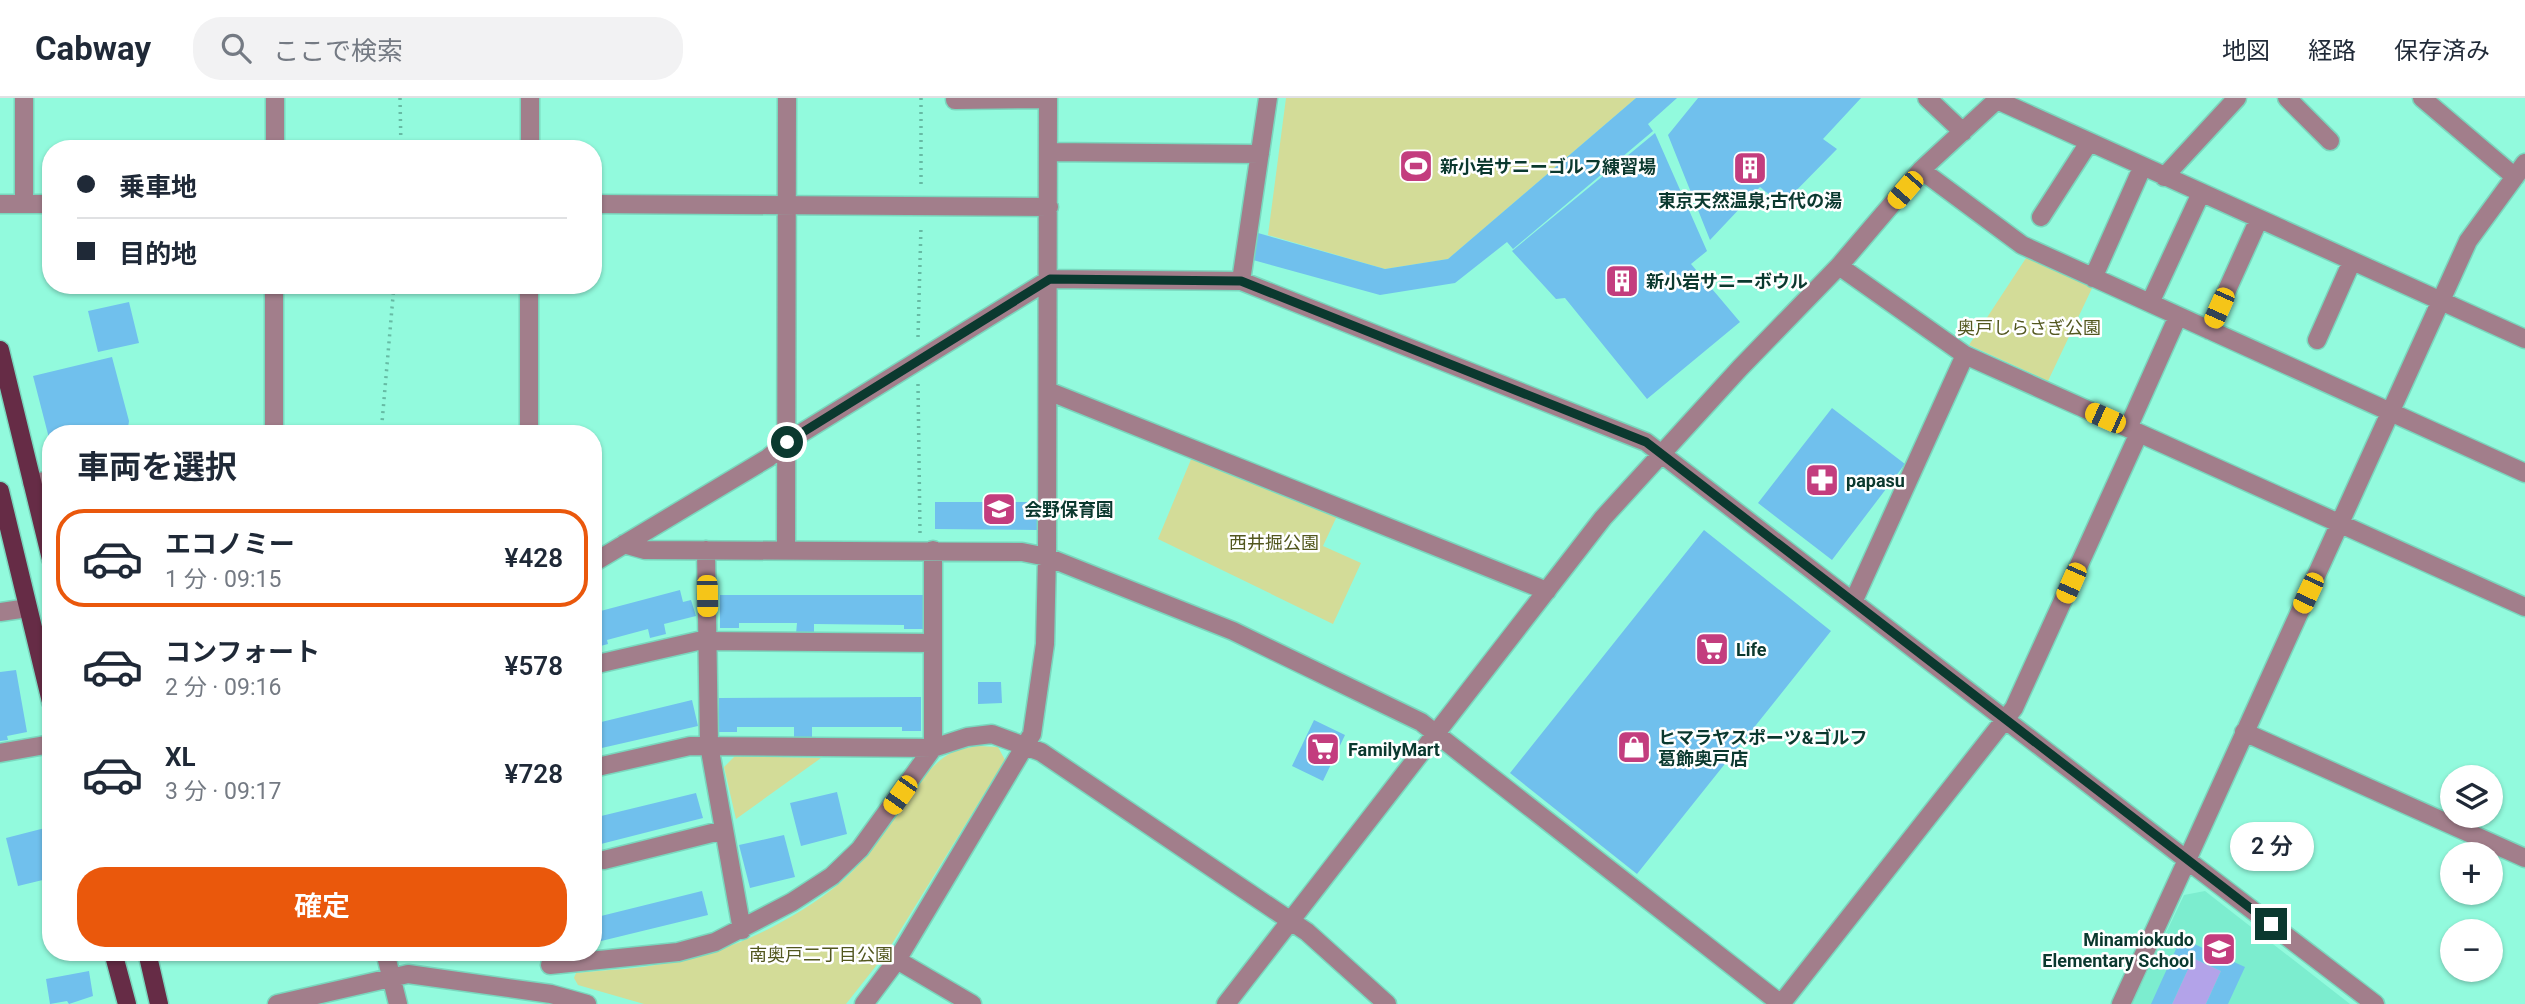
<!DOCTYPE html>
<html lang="ja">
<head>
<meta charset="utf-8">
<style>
  body { margin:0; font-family:Roboto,"Noto Sans JP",sans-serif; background:#f2f2f3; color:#1f2937; height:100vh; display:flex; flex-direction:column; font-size:26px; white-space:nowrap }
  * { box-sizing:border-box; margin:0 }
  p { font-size:23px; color:#747a83 }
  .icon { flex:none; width:38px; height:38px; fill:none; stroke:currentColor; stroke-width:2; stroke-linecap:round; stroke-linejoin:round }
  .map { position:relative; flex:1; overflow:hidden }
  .sheet { position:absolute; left:42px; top:327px; width:560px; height:536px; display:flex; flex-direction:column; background:#fff; border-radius:28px; box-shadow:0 2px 5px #0004 }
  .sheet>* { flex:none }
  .top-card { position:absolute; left:42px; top:42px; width:560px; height:154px; border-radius:28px; box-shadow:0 2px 5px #0004; display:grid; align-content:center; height:154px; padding:0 35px; background:#fff }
  .controls { position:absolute; left:2440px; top:667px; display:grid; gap:14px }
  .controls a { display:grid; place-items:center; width:63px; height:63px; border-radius:50%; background:#fff; box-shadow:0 2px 5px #0004; font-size:35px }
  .end { position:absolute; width:32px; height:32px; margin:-16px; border:9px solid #0b392f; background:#fff; box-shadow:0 0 0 4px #fff }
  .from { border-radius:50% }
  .bubble { position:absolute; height:49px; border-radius:24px; background:#fff; box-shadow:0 2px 5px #0004; font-size:23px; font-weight:600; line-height:49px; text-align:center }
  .car { position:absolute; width:21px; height:42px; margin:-21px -10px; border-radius:9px; box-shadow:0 0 5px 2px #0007; background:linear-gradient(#f5c518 24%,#345 0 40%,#f5c518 0 76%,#345 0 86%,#f5c518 0) }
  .top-card b { display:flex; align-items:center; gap:24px; height:66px; font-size:26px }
  .top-card b+b { border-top:2px solid #e0e1e3 }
  .top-card i { width:18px; height:18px; background:#1f2937 }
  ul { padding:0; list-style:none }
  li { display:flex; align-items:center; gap:21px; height:98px; margin:0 14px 10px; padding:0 21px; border:4px solid transparent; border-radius:28px }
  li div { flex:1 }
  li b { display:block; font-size:26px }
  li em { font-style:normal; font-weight:600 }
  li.current { border-color:#ea580c }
  li>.icon { width:63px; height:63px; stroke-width:1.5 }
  h2 { padding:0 35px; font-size:32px; line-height:84px }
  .button { display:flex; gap:14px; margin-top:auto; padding:14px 35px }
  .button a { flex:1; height:80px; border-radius:28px; background:#ea580c; color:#fff; font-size:28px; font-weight:600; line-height:80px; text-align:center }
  header { display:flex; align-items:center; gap:42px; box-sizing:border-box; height:98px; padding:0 35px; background:#fff; border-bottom:2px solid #e0e1e3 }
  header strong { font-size:33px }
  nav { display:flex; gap:38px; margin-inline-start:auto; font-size:24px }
  .search { width:490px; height:63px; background:#f2f2f3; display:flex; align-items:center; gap:18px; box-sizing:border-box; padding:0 24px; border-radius:28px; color:#747a83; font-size:26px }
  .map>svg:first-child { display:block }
</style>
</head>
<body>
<header>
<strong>Cabway</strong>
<div class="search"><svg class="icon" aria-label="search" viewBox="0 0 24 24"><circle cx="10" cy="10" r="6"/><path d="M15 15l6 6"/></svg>ここで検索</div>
<nav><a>地図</a><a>経路</a><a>保存済み</a></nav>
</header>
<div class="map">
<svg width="2525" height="906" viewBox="0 0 2525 906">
  <rect width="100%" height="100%" fill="#92fadd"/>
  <path fill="#7cedcf" d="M2205,793l145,113h-218l52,-109z"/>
  <path fill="#d3dc98" d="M1286,0h350l-188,161 -63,10 -117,-34z
    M2028,157l66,29 -46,97 -79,-36z
    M1192,359l145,59 -14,30 38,17 -28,61 -175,-85z
    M977,648l21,1 7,13 -118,192 -41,52h-202l-66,-19 -4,-7 2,-5c30,-3 61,-4 91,-10 61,-10 125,-41 173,-80 40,-32 74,-111 111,-130 7,-4 17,-5 26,-7z
    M735,658l86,2 -85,61 -12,-52z"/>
  <path fill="#b3a3e9" d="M2193,860l28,13 -15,33h-34z"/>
  <path fill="#70c0ed" d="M1636,0h41l-29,26 5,7 -140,118 -6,-7 -52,41 -75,12 -127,-35 5,-27 127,36 63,-10z
    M1698,0h163l-38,41 14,10 -55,56 -22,-18 -50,53 -42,-105z
    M1655,35l52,118 -16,13 49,58 -93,77 -82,-101 -9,1 -44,-48z
    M129,204l10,41 -41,9 -10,-41z
    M112,259l17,64 -2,13h-76l-1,8 -17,-66z
    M1832,310l73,56 -73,96 -74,-57z
    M935,404h103l-1,28 -102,-1z
    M1704,432l127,101 -194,243 -127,-101z
    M680,492l3,12 8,-2 5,16 -32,8 2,10 -16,4 -2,-9 -41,11 1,4 -15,4v-35z
    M720,497h203v34h-19v-4l-90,-1v11l-18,-1 1,-11h-58v5h-19z
    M16,572l11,62 -20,4 1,4 -8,1v-69z
    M978,584h23l1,21 -24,1z
    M921,599v34h-19v-4h-90v11h-18v-11h-57v5h-18v-34z
    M692,602l6,26 -105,24v-26z
    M1314,622l31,15 -22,46 -31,-15z
    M837,694l10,42 -46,12 -11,-43z
    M696,695l7,25 -110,28v-28z
    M45,730l6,23v27l-33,8 -12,-48z
    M784,737l11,42 -45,11 -11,-43z
    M702,793l6,24 -115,28v-25z
    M2181,840l64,29 -17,37h-22l15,-33 -28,-13 -21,46h-21z
    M89,873l4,25 -24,8 -2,-3 -17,3 -4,-25z"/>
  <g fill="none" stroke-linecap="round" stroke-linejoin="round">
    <g stroke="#7ad7be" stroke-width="21">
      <path id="minor" d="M24,0v106
        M1927,0l36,34
        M2287,0l43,43
        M2422,0l93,79
        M955,2l93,-1
        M1997,2l528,239
        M275,51v-51
        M530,51v-51
        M1049,54l211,2
        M1921,72l101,75 503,228
        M2164,79l73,-79
        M0,106h51
        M593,106l456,3
        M2041,119l47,-73
        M1839,168l126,89
        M2093,180l49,-110
        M1241,183l27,-183
        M2150,205l51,-110
        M2209,232l50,-111
        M2317,242l35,-79
        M1048,293l499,200
        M2128,330l50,-112
        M2139,335l386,174
        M274,336v-149
        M529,336v-149
        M32,384l19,-1
        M624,446l21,6 377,2 25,5 186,74 188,91 360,282
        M706,452l3,195 33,185
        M786,452l1,-452
        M593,465l175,-105 19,-16 263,-163 191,2 405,161 541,418 281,-619 57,-78
        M0,514l28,-4
        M593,567l105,-24 235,2
        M2244,634l281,126
        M0,655l51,-9
        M593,670l97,-22 243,2v-198
        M604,762l120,-30
        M385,854l13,52
        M897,862l75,44
        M550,867l128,-13 37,-10 77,-40 40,-26 28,-27 73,-101 34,-11 25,-3 49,18 266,180 80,72
        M277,906l131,-30 143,20 36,10
        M864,906l33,-44 135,-226 13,-90 2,-87 1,-459
        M1226,906l377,-486 137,-150 99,-102 82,-96 78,-72
        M1781,906l233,-296 125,-275 -174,-78 -111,245
        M2121,906l66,-144 188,144"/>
    </g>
    <g stroke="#7ad7be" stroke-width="21">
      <path id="major" d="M0,252l51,209
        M0,393l51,211
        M113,854l14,52
        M147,854l12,52"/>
    </g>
    <path stroke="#66bba4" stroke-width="3.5" stroke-dasharray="2 5" stroke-linecap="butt" d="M400,0l1,51
      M921,0v89
      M918,239l3,-111
      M918,286l2,149
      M381,336l13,-149"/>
    <use href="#minor" stroke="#a27e8b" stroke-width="18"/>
    <use href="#major" stroke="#662c46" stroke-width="18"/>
  </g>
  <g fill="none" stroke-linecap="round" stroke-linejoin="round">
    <path stroke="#0b392f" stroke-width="9" d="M787,344l263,-163 191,2 405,161 625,482"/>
  </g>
  <defs>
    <g id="stadium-square" transform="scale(1.75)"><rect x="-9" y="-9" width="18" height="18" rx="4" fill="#c33d7e" stroke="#fff"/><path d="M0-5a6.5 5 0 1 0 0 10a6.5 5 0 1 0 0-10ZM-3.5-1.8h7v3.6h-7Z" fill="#fff"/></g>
    <g id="building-square" transform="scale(1.75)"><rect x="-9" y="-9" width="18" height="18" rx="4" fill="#c33d7e" stroke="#fff"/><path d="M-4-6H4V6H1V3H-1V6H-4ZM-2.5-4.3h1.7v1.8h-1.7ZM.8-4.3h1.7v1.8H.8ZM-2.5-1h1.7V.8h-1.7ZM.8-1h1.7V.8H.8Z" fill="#fff"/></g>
    <g id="pharmacy-square" transform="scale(1.75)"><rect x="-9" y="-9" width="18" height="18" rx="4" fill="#c33d7e" stroke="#fff"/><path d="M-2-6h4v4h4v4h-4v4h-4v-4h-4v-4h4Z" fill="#fff"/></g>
    <g id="school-square" transform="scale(1.75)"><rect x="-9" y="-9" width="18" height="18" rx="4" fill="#c33d7e" stroke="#fff"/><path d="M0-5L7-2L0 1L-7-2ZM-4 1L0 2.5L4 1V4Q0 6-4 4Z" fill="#fff"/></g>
    <g id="supermarket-square" transform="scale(1.75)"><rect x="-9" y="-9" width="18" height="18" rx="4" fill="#c33d7e" stroke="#fff"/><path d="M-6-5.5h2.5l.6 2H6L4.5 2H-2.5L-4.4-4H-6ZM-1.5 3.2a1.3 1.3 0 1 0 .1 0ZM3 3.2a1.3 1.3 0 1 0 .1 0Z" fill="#fff"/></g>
    <g id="shop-square" transform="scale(1.75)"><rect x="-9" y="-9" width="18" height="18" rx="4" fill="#c33d7e" stroke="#fff"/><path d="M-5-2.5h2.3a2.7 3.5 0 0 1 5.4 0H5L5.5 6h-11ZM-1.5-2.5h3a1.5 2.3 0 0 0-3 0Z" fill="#fff"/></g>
  </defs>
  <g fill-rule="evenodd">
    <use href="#stadium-square" x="1416" y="68"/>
    <use href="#building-square" x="1750" y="70"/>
    <use href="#building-square" x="1622" y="183"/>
    <use href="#pharmacy-square" x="1822" y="382"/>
    <use href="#school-square" x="999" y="411"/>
    <use href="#supermarket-square" x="1712" y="551"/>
    <use href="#shop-square" x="1634" y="649"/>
    <use href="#supermarket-square" x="1323" y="651"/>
    <use href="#school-square" x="2219" y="851"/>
  </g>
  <g text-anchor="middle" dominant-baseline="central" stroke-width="5" stroke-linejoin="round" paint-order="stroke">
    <g font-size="18" font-weight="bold" fill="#0b392f" stroke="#fff" text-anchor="start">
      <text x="1440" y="68">新小岩サニーゴルフ練習場</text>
      <text x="1750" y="102" text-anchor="middle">東京天然温泉;古代の湯</text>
      <text x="1646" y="183">新小岩サニーボウル</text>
      <text x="1846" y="382">papasu</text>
      <text x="1024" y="411">会野保育園</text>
      <text x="1736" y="551">Life</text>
      <text x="1658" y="639">ヒマラヤスポーツ&amp;ゴルフ<tspan x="1658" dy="21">葛飾奥戸店</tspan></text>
      <text x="1348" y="651">FamilyMart</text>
      <text x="2194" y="841" text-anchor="end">Minamiokudo<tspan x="2194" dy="21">Elementary School</tspan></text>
    </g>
    <g font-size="18" fill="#52571f" stroke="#fff">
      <text x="2029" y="229">奥戸しらさぎ公園</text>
      <text x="1274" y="444">西井掘公園</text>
      <text x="821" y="856">南奥戸二丁目公園</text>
    </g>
  </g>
</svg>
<div class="controls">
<a><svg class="icon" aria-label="layers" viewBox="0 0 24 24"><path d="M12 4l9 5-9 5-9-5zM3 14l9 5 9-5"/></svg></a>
<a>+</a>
<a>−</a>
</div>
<i class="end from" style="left:787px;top:344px"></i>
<i class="end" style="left:2271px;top:826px"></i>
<div class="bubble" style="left:2230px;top:724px;width:84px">2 分</div>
<i class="car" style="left:1905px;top:92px;rotate:221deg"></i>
<i class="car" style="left:2219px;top:210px;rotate:204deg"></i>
<i class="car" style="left:2105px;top:320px;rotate:294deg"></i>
<i class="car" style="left:2071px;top:485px;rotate:204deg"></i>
<i class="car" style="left:2308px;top:495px;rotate:205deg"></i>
<i class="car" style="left:707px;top:498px;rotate:179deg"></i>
<i class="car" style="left:900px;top:697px;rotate:215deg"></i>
<div class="top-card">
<b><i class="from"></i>乗車地</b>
<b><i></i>目的地</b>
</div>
<section class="sheet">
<h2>車両を選択</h2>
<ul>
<li class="current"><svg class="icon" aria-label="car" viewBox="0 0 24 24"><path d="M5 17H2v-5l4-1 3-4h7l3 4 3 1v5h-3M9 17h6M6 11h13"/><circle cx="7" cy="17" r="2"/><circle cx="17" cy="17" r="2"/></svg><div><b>エコノミー</b><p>1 分 · 09:15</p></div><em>¥428</em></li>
<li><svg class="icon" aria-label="car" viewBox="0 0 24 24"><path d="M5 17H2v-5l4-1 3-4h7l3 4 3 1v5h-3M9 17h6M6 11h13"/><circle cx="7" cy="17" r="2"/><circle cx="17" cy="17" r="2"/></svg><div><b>コンフォート</b><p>2 分 · 09:16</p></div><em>¥578</em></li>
<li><svg class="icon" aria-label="car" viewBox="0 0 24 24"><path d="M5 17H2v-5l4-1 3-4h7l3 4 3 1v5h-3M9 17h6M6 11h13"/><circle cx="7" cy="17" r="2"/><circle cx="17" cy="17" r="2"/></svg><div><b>XL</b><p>3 分 · 09:17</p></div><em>¥728</em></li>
</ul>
<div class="button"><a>確定</a></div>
</section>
</div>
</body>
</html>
